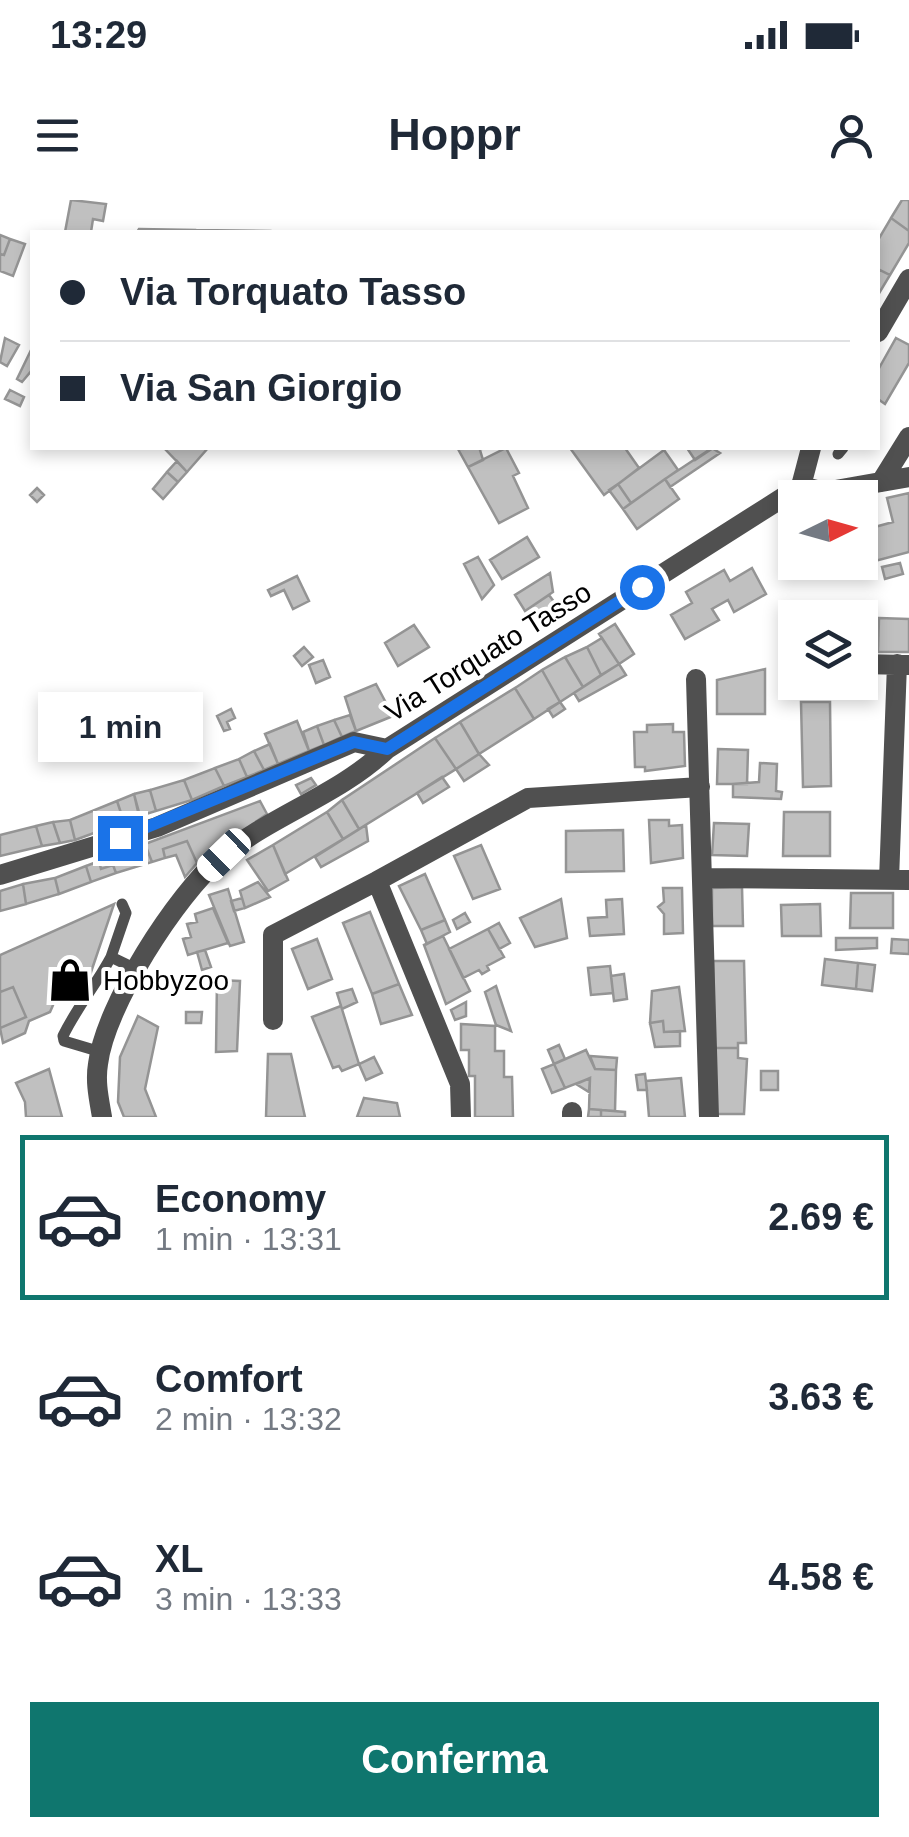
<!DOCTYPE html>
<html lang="it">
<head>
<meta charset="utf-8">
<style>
  body { margin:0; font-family:Arial,sans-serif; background:#f2f2f3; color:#1f2937; height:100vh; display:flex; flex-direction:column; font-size:38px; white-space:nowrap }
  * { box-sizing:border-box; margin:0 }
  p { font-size:32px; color:#747a83 }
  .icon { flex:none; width:55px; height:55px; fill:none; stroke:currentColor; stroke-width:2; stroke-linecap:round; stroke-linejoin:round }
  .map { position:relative; height:917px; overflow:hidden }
  .panel { display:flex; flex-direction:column; background:#fff; flex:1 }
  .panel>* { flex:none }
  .hud { position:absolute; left:30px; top:30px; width:850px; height:220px; border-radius:0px; box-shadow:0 5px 15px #0003; display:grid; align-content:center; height:220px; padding:0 30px; background:#fff }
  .needle { width:65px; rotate:85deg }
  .buttons { position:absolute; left:778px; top:280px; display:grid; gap:20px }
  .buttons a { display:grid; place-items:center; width:100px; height:100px; border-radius:0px; background:#fff; box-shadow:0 5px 15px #0003; font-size:50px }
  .end { position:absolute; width:45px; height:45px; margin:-22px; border:12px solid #1a73e8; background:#fff; box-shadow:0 0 0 5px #fff }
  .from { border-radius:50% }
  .bubble { position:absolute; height:70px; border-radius:0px; background:#fff; box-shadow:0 5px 15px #0003; font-size:32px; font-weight:700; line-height:70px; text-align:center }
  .car { position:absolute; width:30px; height:60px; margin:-30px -15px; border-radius:12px; box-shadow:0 0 8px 2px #0007; background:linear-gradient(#fff 24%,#345 0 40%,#fff 0 76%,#345 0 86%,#fff 0) }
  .hud b { display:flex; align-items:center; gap:35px; height:95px; font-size:38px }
  .hud b+b { border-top:2px solid #e0e1e3 }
  .hud i { width:25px; height:25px; background:#1f2937 }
  ul { padding:18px 0 0; list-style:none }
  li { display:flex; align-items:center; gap:30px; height:165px; margin:0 20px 15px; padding:0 10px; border:5px solid transparent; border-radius:0px }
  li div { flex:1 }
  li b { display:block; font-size:38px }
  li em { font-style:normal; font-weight:700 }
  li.active { border-color:#0f766e }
  li>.icon { width:90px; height:90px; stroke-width:1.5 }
  .cta { display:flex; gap:20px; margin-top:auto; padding:20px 30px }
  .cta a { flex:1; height:115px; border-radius:0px; background:#0f766e; color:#fff; font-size:40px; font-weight:700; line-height:115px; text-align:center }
  .status { display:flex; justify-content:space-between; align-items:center; height:70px; padding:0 50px; background:#fff; direction:ltr }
  .status svg { height:28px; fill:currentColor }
  header { display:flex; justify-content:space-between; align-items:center; height:130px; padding:0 30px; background:#fff; font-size:45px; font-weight:700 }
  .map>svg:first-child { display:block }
</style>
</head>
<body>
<div class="status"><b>13:29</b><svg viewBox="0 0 49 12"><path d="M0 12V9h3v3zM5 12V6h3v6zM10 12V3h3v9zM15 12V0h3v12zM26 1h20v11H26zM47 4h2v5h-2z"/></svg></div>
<header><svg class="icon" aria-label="menu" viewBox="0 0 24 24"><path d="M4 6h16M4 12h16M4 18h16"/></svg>Hoppr<svg class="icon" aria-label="person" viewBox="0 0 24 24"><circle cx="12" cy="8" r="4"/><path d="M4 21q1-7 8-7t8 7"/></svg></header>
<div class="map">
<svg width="909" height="917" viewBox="0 0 909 917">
  <rect width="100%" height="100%" fill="#fff"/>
  <path fill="#c0c0c0" stroke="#949494" stroke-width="2.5" d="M71,0l35,4 -3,17 -10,-2 -2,13h-26z
    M902,0h7v31l-18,-13z
    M891,18l18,13v12l-19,32 -12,-6v-29z
    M139,29l56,1v2h-58z
    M195,30l76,1 2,1h-78z
    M0,35l10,4 -6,16 -4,-1z
    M10,39l15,5 -12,32 -13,-5v-17l4,1z
    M878,69l12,6 -12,20z
    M5,138l14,7 -12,21 -7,-4z
    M896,138l13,7v18l-24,41 -7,-5v-29z
    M32,148v22l-10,12 -5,-3z
    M10,190l14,7 -4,9 -15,-7z
    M164,248h44l-21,24z
    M484,248l-4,2 3,10 -15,7 -10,-18z
    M506,248l13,25 -6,3 15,32 -29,15 -31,-56z
    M570,248h55l14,20 -35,27z
    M687,248h26l-18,12z
    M712,248l8,5 -50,34 -5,-8z
    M664,250l14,20 -47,33 -13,-19z
    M177,261l10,11 -9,10 -11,-10z
    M167,272l11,10 -15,17 -10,-10z
    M665,279l14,20 -42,30 -14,-20z
    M618,284l13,19 -8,6 -14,-19z
    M37,288l7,7 -7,7 -7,-7z
    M909,293v59l-83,22 -3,-12h37v-31l33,-9 -6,-24z
    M527,337l12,20 -37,22 -12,-19z
    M478,357l16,28 -12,14 -18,-35z
    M900,363l3,11 -18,5 -3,-12z
    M752,368l14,26 -32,18 -6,-12 -16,9 7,11 -34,19 -14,-24 21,-12 -6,-11 38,-22 6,11z
    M550,373l3,19 -28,19 -10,-16z
    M297,376l12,25 -16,8 -9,-19 -13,6 -3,-6z
    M549,395l11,15 -25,16 -10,-15z
    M879,418l30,1v33h-31z
    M615,424l19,30 -15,10 -20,-30z
    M414,425l15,22 -31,19 -13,-23z
    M602,438l17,26 -18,11 -14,-28z
    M304,447l9,10 -11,9 -8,-10z
    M587,447l14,28 -18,12 -18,-30z
    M565,457l18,30 -23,15 -18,-32z
    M323,460l7,17 -14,6 -7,-18z
    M619,464l7,11 -47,26 -5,-8z
    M765,469v45h-48v-34z
    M542,470l18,32 -26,17 -19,-31z
    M376,484l17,32 -37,15 -11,-34z
    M515,488l19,31 -55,35 -19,-32z
    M560,502l5,7 -12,8 -5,-8z
    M801,502h29l1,84 -28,1z
    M231,509l4,9 -8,4 3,7 -6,2 -7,-15z
    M350,515l6,16 -14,6 -8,-17z
    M334,520l8,17 -18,8 -7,-19z
    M297,521l12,30 -31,13 -13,-30z
    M460,522l19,32 -23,15 -21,-31z
    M673,524v8h11l1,34 -40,5v-4h-10l-1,-35h13v-7z
    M317,526l7,19 -15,6 -6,-19z
    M435,538l21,31 -97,60 -17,-29z
    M270,544l8,20 -14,6 -10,-19z
    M718,549l30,1 -1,34h-30z
    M254,551l10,19 -17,7 -8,-18z
    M479,554l10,11 -25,16 -8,-12z
    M239,559l8,18 -23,9 -9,-18z
    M760,563l17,1 -1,27 6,1 -1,7 -48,-2v-13l26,-2z
    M215,568l9,18 -32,14 -8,-20z
    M442,577l7,10 -26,16 -6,-10z
    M311,578l5,7 -15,9 -5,-9z
    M184,580l8,20 -36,11 -6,-21z
    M150,590l6,21 -16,5 -6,-22z
    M134,594l5,22 -15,6 -7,-21z
    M342,600l17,29 -16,10 -16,-27z
    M117,601l7,21 -49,18 -5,-20z
    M260,601l7,13 -70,49 -10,-22 -24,8 2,9 -13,4 -7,-18z
    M327,612l16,27 -58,35 -12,-29z
    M784,612h46v44h-47z
    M70,620l5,20 -15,3 -7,-21z
    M649,620h20v6l13,-1 1,33 -32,5z
    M53,622l7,21 -18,3 -6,-20z
    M714,623l35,1 -2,32 -35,-1z
    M366,625l2,16 -47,26 -6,-10z
    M36,626l6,20 -42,10v-21z
    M623,630l1,41 -58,1v-41z
    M187,641l10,22 -12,14 -9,-22 -11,3 -2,-9z
    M145,644l7,18 -36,11 -3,-8 -12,4 -2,-8z
    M273,645l15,35 -20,11 -21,-31z
    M481,645l19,44 -27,10 -19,-43z
    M99,661l2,8 12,-4 3,8 -25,9 -5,-16z
    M86,666l5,16 -32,12 -4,-16z
    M425,674l20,46 -24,10 -22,-44z
    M55,678l4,16 -33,10 -3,-20z
    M258,682l12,15 -25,11 -5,-17z
    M23,684l3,20 -26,7v-20z
    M742,687l1,39h-31v-38z
    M663,688h19l1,45 -19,1v-20l-6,-7 6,-5z
    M228,689l16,53 -14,4 -21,-51z
    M851,693h42v35h-43z
    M242,698l3,10 -11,3 -3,-10z
    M561,699l6,39 -32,9 -15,-29z
    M622,699l2,35 -34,2 -2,-18 19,-1 -1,-17z
    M114,704l-26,77 -31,15 -7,16 -21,9 -4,12 -22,10 -3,-15 26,-11 -13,-30 -13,5v-37z
    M820,704l1,32h-39l-1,-31z
    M213,708l15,35 -40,12 -5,-16 8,-2 -4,-13 10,-2 -2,-8z
    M370,712l29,72 -27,10 -29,-71z
    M465,713l5,9 -13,7 -4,-9z
    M445,720l5,12 -23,12 -6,-14z
    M499,723l11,20 -11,6 -11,-20z
    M488,729l16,28 -17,9 2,4 -7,4 -3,-4 -16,8 -14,-29z
    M443,736l27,55 -24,13 -22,-59z
    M836,738h41v10l-41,2z
    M317,739l15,40 -24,10 -16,-40z
    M892,739l17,1v14l-18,-1z
    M205,750l6,17 -9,3 -5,-18z
    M825,759l33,4 -2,26 -34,-4z
    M713,761h31l2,82h-8v5h-24z
    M858,763l17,2 -3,26 -16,-2z
    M610,766l3,27 -22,2 -3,-27z
    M624,774l3,25 -13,2 -3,-25z
    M217,780l23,1 -3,70 -21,1z
    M399,784l13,31 -31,9 -9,-30z
    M496,786l15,45 -15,-6 -11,-33z
    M13,787l13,30 -26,11v-36z
    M679,787l6,44 -21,1 -1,-11 -13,2 2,-32z
    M352,789l5,13 -15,7 -5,-16z
    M466,802v14l-11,4 -4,-10z
    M341,806l18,58 -17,7 -3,-5 -6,2 -21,-51z
    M186,812h16l-1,11h-15z
    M138,816l20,11 -13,62 11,28h-32l-6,-15 2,-45z
    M663,821l1,11 16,-1v15l-25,1 -5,-24z
    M461,824l34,2v25h9v26h8l1,40h-38v-41h-6v-26h-8z
    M559,845l6,14 -11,5 -6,-14z
    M714,848h24v10l9,1 -3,55h-28z
    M586,850l9,19 21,1 -1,41 -26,-2 1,-31 -25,10 -11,-24z
    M268,854h23l14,63h-39z
    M590,856l27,2 -1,12 -21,-1z
    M374,857l8,16 -16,7 -7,-16z
    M554,864l11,24 -13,5 -10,-24z
    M49,869l13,48h-36l-1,-15 -9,-19z
    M761,871h17v19h-17z
    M645,874l2,16h-9l-2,-15z
    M590,878l-1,14 -13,-8z
    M681,878l4,39h-36l-3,-36z
    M364,898l33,5 3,14h-43z
    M589,909l12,1v7h-13z
    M601,910l24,2v5h-24z"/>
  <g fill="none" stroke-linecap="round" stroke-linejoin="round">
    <path stroke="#505050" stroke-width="11" d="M838,254l5,-6
      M122,704l4,9 -15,44 27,13
      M101,852l-37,-11 -1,-5c14,-29 33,-51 48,-79"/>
    <path stroke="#505050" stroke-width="20" d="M878,132l31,-53
      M881,282l28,-45
      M801,286l23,6 85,-15
      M860,464l48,1
      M696,479l13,438
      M0,675l157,-48 197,-85 33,7
      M702,678l207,2
      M889,680l8,-216
      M273,820v-85l104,-54
      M572,912v5
      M102,917c-3,-18 -7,-35 -4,-53 7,-58 78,-169 123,-207 51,-42 118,-62 166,-108l414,-263 10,-38
      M461,917l-1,-33 -83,-203 151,-83 172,-11"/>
  </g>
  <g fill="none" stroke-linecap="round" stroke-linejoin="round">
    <path stroke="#1a73e8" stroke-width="12" d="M120,638l234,-96 33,7 255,-162"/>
  </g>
  <defs>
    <g id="shop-bare" transform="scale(3.45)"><path d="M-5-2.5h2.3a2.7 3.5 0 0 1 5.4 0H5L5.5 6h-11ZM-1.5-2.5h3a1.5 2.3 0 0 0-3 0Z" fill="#000" stroke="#fff" stroke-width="2.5" paint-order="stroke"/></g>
  </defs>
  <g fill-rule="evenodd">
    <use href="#shop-bare" x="70" y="780"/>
  </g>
  <g text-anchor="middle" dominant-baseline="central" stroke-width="8" stroke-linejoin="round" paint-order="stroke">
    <g font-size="28" fill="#000" stroke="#fff">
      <text transform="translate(488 452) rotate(-32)">Via Torquato Tasso</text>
    </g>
    <g font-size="28" fill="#000" stroke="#fff" text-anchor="start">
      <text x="103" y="780">Hobbyzoo</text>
    </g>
  </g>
</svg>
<div class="buttons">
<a><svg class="needle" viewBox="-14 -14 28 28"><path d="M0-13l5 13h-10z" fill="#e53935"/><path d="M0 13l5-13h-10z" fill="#747a83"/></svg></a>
<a><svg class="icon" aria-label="layers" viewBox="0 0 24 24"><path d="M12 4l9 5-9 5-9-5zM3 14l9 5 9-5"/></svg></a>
</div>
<i class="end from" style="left:642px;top:387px"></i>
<i class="end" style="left:120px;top:638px"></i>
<div class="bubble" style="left:38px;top:492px;width:165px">1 min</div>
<i class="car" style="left:224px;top:655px;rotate:226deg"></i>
<div class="hud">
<b><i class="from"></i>Via Torquato Tasso</b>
<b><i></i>Via San Giorgio</b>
</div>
</div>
<section class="panel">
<ul>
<li class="active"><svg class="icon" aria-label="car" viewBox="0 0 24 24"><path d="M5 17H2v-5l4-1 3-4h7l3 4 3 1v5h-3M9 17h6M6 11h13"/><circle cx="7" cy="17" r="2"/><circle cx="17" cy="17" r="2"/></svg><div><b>Economy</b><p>1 min · 13:31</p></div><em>2.69 €</em></li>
<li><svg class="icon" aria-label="car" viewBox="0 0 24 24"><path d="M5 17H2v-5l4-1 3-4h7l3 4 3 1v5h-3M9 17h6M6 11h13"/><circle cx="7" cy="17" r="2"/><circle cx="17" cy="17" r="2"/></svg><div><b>Comfort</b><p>2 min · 13:32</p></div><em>3.63 €</em></li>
<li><svg class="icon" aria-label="car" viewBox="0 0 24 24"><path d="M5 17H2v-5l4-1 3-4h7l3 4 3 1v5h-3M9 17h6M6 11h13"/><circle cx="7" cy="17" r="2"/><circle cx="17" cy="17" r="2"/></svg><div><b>XL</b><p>3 min · 13:33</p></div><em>4.58 €</em></li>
</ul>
<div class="cta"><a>Conferma</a></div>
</section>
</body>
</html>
